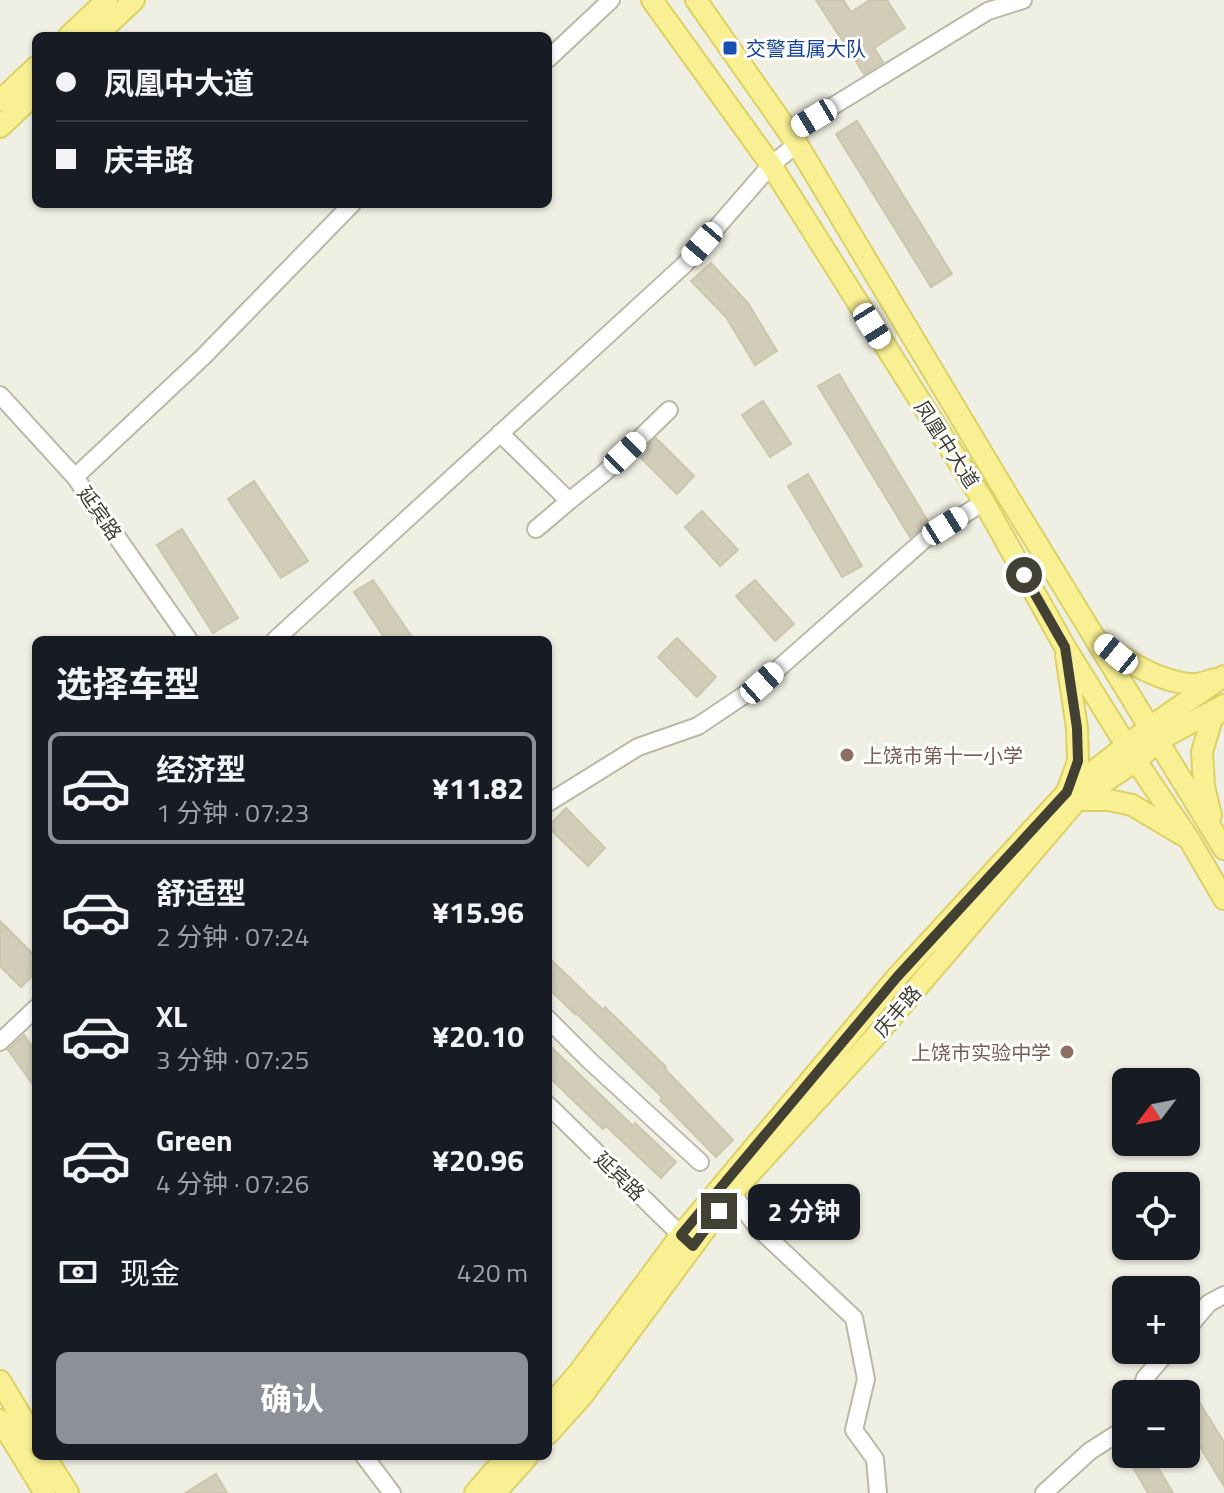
<!DOCTYPE html>
<html lang="zh">
<head>
<meta charset="utf-8">
<style>
  body { margin:0; font-family:"Titillium Web","Noto Sans SC",sans-serif; background:#242831; color:#f1f3f6; height:100vh; display:flex; flex-direction:column; font-size:30px; white-space:nowrap }
  * { box-sizing:border-box; margin:0 }
  p { font-size:26px; color:#9ea1a6 }
  .icon { flex:none; width:44px; height:44px; fill:none; stroke:currentColor; stroke-width:2; stroke-linecap:round; stroke-linejoin:round }
  .map { position:relative; flex:1; overflow:hidden }
  .panel { position:absolute; left:32px; top:636px; width:520px; height:824px; display:flex; flex-direction:column; background:#171b24; border-radius:12px; box-shadow:0 2px 6px #0004 }
  .panel>* { flex:none }
  .hud { position:absolute; left:32px; top:32px; width:520px; height:176px; border-radius:12px; box-shadow:0 2px 6px #0004; display:grid; align-content:center; height:176px; padding:0 24px; background:#171b24 }
  .needle { width:52px; rotate:238deg }
  .fabs { position:absolute; left:1112px; top:1068px; display:grid; gap:16px }
  .fabs a { display:grid; place-items:center; width:88px; height:88px; border-radius:12px; background:#171b24; box-shadow:0 2px 6px #0004; font-size:40px }
  .end { position:absolute; width:36px; height:36px; margin:-18px; border:10px solid #423f33; background:#fff; box-shadow:0 0 0 4px #fff }
  .from { border-radius:50% }
  .bubble { position:absolute; height:56px; border-radius:12px; background:#171b24; box-shadow:0 2px 6px #0004; font-size:26px; font-weight:700; line-height:56px; text-align:center }
  .car { position:absolute; width:24px; height:48px; margin:-24px -12px; border-radius:10px; box-shadow:0 0 6px 2px #0007; background:linear-gradient(#fff 24%,#345 0 40%,#fff 0 76%,#345 0 86%,#fff 0) }
  .hud b { display:flex; align-items:center; gap:28px; height:76px; font-size:30px }
  .hud b+b { border-top:2px solid #363941 }
  .hud i { width:20px; height:20px; background:#f1f3f6 }
  ul { padding:0; list-style:none }
  li { display:flex; align-items:center; gap:24px; height:112px; margin:0 16px 12px; padding:0 8px; border:4px solid transparent; border-radius:12px }
  li div { flex:1 }
  li b { display:block; font-size:30px }
  li em { font-style:normal; font-weight:700 }
  li.current { border-color:#8c9099 }
  li>.icon { width:72px; height:72px; stroke-width:1.5 }
  h2 { padding:0 24px; font-size:36px; line-height:96px }
  .pay { display:flex; align-items:center; gap:20px; height:88px; padding:0 24px; font-size:30px }
  .pay p { margin-inline-start:auto }
  .action { display:flex; gap:16px; margin-top:auto; padding:16px 24px }
  .action a { flex:1; height:92px; border-radius:12px; background:#8c9099; color:#fff; font-size:32px; font-weight:700; line-height:92px; text-align:center }
  .map>svg:first-child { display:block }
</style>
</head>
<body>
<div class="map">
<svg width="1224" height="1493" viewBox="0 0 1224 1493">
  <rect width="100%" height="100%" fill="#f0efe3"/>
  <path fill="#d1cdb9" stroke="#cbc6ac" stroke-width="2" d="M816,0h27l8,12 19,-12h17l18,28 -31,20 9,14 -19,12z
    M857,121l95,153 -21,13 -95,-153z
    M711,263l37,40 29,48 -22,14 -29,-48 -35,-36z
    M839,374l90,149 -19,14 -92,-151z
    M763,401l28,43 -21,13 -28,-42z
    M656,438l38,38 -17,18 -39,-39z
    M808,474l54,92 -20,11 -54,-91z
    M254,481l54,80 -27,17 -53,-79z
    M702,511l36,39 -18,16 -35,-39z
    M182,529l56,89 -25,15 -56,-88z
    M373,580l41,60h-28l-32,-48z
    M755,580l39,44 -19,17 -39,-45z
    M677,638l39,39 -19,20 -39,-40z
    M566,808l39,40 -17,18 -40,-39z
    M0,921l36,36v15l-15,15 -21,-21z
    M548,957l55,53 2,-3 61,60 -1,2 68,71 -17,17 -56,-57 2,-3 -86,-84 -1,1 -27,-26z
    M24,1035l12,17v37l-28,-39z
    M548,1044l85,82 2,-3 41,39 -15,16 -55,-52 -3,3 -55,-53z
    M1186,1381l38,61v44l-38,-62z
    M1125,1454h25l23,39h-25z
    M216,1474l11,19h-42z"/>
  <g fill="none" stroke-linecap="round" stroke-linejoin="round">
    <g stroke="#bbb8a6" stroke-width="20">
      <path id="minor" d="M548,59l63,-59
        M789,133l199,-122 35,-11
        M0,395l75,82 114,163
        M500,433l69,68 34,-27 66,-64
        M75,477l129,-121 148,-152
        M536,529l33,-28
        M275,640l410,-376 86,-99 26,-21
        M548,803l90,-56 60,-21 64,-43 163,-144 59,-37
        M548,1019l42,42 110,101
        M0,1042l36,-34
        M548,1105l139,136
        M732,1193l25,34 97,91 12,61 -12,51 21,29 3,34
        M1186,1330l23,-27 15,-8
        M1140,1394l5,-16 24,-28
        M364,1456l28,37
        M1044,1493l46,-42 36,-23"/>
    </g>
    <g stroke="#dcd165" stroke-width="24">
      <path id="major" d="M652,0l119,165 213,337 81,145 71,114 53,78 35,60
        M696,0l101,144 206,344 221,361
        M69,36l38,-36
        M96,36l38,-36
        M0,101l36,-34
        M0,127l36,-34
        M1102,643c23,18 59,39 88,41 8,1 18,-3 25,-5
        M1066,655l11,73 1,33 -11,31
        M1077,800h32l23,5 52,31
        M1211,815l-7,-29 -2,-34 10,-34 12,-9
        M0,1381l36,60
        M548,1408l32,-37 101,-136 56,-67 160,-191 170,-185 83,-65 74,-51
        M0,1420l45,73
        M548,1434l34,-38 150,-203 142,-155 203,-238 59,-39 23,-21 65,-35
        M45,1456l23,37
        M475,1493l32,-37
        M495,1493l33,-37"/>
    </g>
    <use href="#minor" stroke="#fff" stroke-width="16"/>
    <use href="#major" stroke="#f9f093" stroke-width="20"/>
  </g>
  <g fill="none" stroke-linecap="round" stroke-linejoin="round">
    <path stroke="#423f33" stroke-width="10" d="M719,1211l-26,35 -12,-11 216,-258 170,-185 11,-31 -1,-33 -12,-81 -41,-72"/>
  </g>
  <rect fill="#1a4fb4" stroke="#fff" stroke-width="3" x="722" y="40" width="16" height="16" rx="4"/>
  <g fill="#8d6e63" stroke="#fff" stroke-width="3">
    <circle cx="847" cy="755" r="8"/>
    <circle cx="1067" cy="1052" r="8"/>
  </g>
  <g text-anchor="middle" dominant-baseline="central" stroke-width="6" stroke-linejoin="round" paint-order="stroke">
    <g font-size="20" fill="#164399" stroke="#fff" text-anchor="start">
      <text x="746" y="48">交警直属大队</text>
    </g>
    <g font-size="20" fill="#423f33" stroke="#fff">
      <text transform="translate(947 444) rotate(57)">凤凰中大道</text>
      <text transform="translate(100 513) rotate(55)">延宾路</text>
      <text transform="translate(897 1011) rotate(-49)">庆丰路</text>
      <text transform="translate(620 1176) rotate(44)">延宾路</text>
    </g>
    <g font-size="20" fill="#785e54" stroke="#fff" text-anchor="start">
      <text x="863" y="755">上饶市第十一小学</text>
      <text x="1051" y="1052" text-anchor="end">上饶市实验中学</text>
    </g>
  </g>
</svg>
<div class="fabs">
<a><svg class="needle" viewBox="-14 -14 28 28"><path d="M0-13l5 13h-10z" fill="#e53935"/><path d="M0 13l5-13h-10z" fill="#9ea1a6"/></svg></a>
<a><svg class="icon" aria-label="locate" viewBox="0 0 24 24"><circle cx="12" cy="12" r="6"/><path d="M12 2v4M12 18v4M2 12h4M18 12h4"/></svg></a>
<a>+</a>
<a>−</a>
</div>
<i class="end from" style="left:1024px;top:575px"></i>
<i class="end" style="left:719px;top:1211px"></i>
<div class="bubble" style="left:748px;top:1184px;width:112px">2 分钟</div>
<i class="car" style="left:814px;top:118px;rotate:239deg"></i>
<i class="car" style="left:702px;top:244px;rotate:221deg"></i>
<i class="car" style="left:872px;top:326px;rotate:148deg"></i>
<i class="car" style="left:625px;top:453px;rotate:46deg"></i>
<i class="car" style="left:945px;top:526px;rotate:58deg"></i>
<i class="car" style="left:1116px;top:654px;rotate:309deg"></i>
<i class="car" style="left:762px;top:683px;rotate:48deg"></i>
<div class="hud">
<b><i class="from"></i>凤凰中大道</b>
<b><i></i>庆丰路</b>
</div>
<section class="panel">
<h2>选择车型</h2>
<ul>
<li class="current"><svg class="icon" aria-label="car" viewBox="0 0 24 24"><path d="M5 17H2v-5l4-1 3-4h7l3 4 3 1v5h-3M9 17h6M6 11h13"/><circle cx="7" cy="17" r="2"/><circle cx="17" cy="17" r="2"/></svg><div><b>经济型</b><p>1 分钟 · 07:23</p></div><em>¥11.82</em></li>
<li><svg class="icon" aria-label="car" viewBox="0 0 24 24"><path d="M5 17H2v-5l4-1 3-4h7l3 4 3 1v5h-3M9 17h6M6 11h13"/><circle cx="7" cy="17" r="2"/><circle cx="17" cy="17" r="2"/></svg><div><b>舒适型</b><p>2 分钟 · 07:24</p></div><em>¥15.96</em></li>
<li><svg class="icon" aria-label="car" viewBox="0 0 24 24"><path d="M5 17H2v-5l4-1 3-4h7l3 4 3 1v5h-3M9 17h6M6 11h13"/><circle cx="7" cy="17" r="2"/><circle cx="17" cy="17" r="2"/></svg><div><b>XL</b><p>3 分钟 · 07:25</p></div><em>¥20.10</em></li>
<li><svg class="icon" aria-label="car" viewBox="0 0 24 24"><path d="M5 17H2v-5l4-1 3-4h7l3 4 3 1v5h-3M9 17h6M6 11h13"/><circle cx="7" cy="17" r="2"/><circle cx="17" cy="17" r="2"/></svg><div><b>Green</b><p>4 分钟 · 07:26</p></div><em>¥20.96</em></li>
</ul>
<div class="pay"><svg class="icon" aria-label="cash" viewBox="0 0 24 24"><path d="M3 7h18v10H3z"/><circle cx="12" cy="12" r="2"/></svg>现金<p>420 m</p></div>
<div class="action"><a>确认</a></div>
</section>
</div>
</body>
</html>
